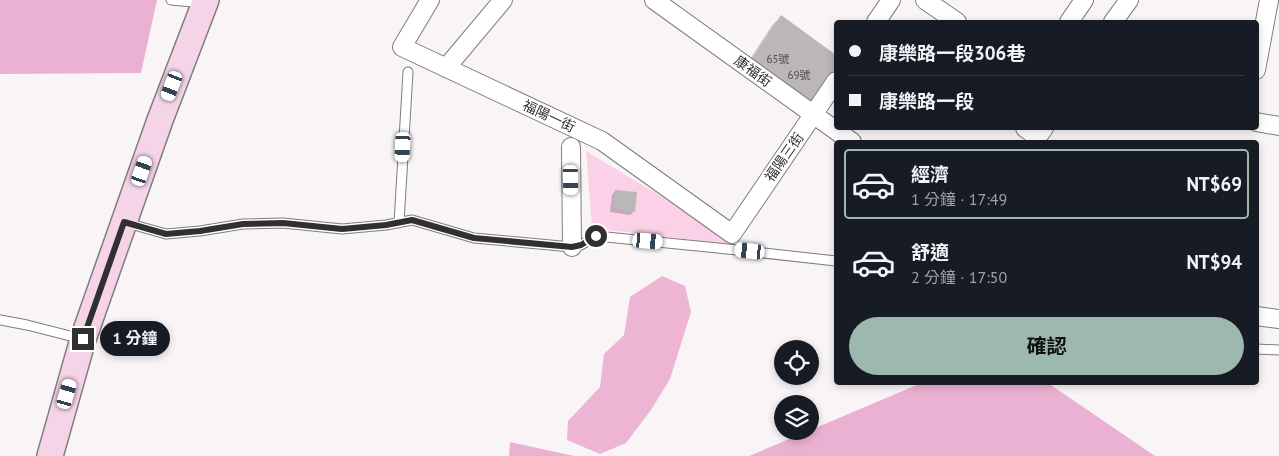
<!DOCTYPE html>
<html lang="zh-TW">
<head>
<meta charset="utf-8">
<style>
  body { margin:0; font-family:"PT Sans","Noto Sans TC",sans-serif; background:#242831; color:#f1f3f6; height:100vh; display:flex; flex-direction:column; font-size:19px; white-space:nowrap }
  * { box-sizing:border-box; margin:0 }
  p { font-size:16px; color:#9ea1a6 }
  .icon { flex:none; width:28px; height:28px; fill:none; stroke:currentColor; stroke-width:2; stroke-linecap:round; stroke-linejoin:round }
  .map { position:relative; flex:1; overflow:hidden }
  .sheet { position:absolute; left:834px; top:140px; width:425px; height:245px; display:flex; flex-direction:column; background:#171b24; border-radius:5px; box-shadow:0 2px 8px #0003 }
  .sheet>* { flex:none }
  .top-card { position:absolute; left:834px; top:20px; width:425px; height:110px; border-radius:5px; box-shadow:0 2px 8px #0003; display:grid; align-content:center; height:110px; padding:0 15px; background:#171b24 }
  .fabs { position:absolute; left:774px; top:340px; display:grid; gap:10px }
  .fabs a { display:grid; place-items:center; width:45px; height:45px; border-radius:50%; background:#171b24; box-shadow:0 2px 8px #0003; font-size:25px }
  .end { position:absolute; width:22px; height:22px; margin:-11px; border:6px solid #313030; background:#fff; box-shadow:0 0 0 2px #fff }
  .from { border-radius:50% }
  .bubble { position:absolute; height:35px; border-radius:18px; background:#171b24; box-shadow:0 2px 8px #0003; font-size:16px; font-weight:700; line-height:35px; text-align:center }
  .car { position:absolute; width:15px; height:30px; margin:-15px -8px; border-radius:6px; box-shadow:0 0 4px 1px #0007; background:linear-gradient(#fff 24%,#345 0 40%,#fff 0 76%,#345 0 86%,#fff 0) }
  .top-card b { display:flex; align-items:center; gap:18px; height:48px; font-size:19px }
  .top-card b+b { border-top:1px solid #363941 }
  .top-card i { width:12px; height:12px; background:#f1f3f6 }
  ul { padding:9px 0 0; list-style:none }
  li { display:flex; align-items:center; gap:15px; height:70px; margin:0 10px 8px; padding:0 5px; border:2px solid transparent; border-radius:5px }
  li div { flex:1 }
  li b { display:block; font-size:19px }
  li em { font-style:normal; font-weight:700 }
  li.current { border-color:#9db8ae }
  li>.icon { width:45px; height:45px; stroke-width:1.5 }
  .cta { display:flex; gap:10px; margin-top:auto; padding:10px 15px }
  .cta a { flex:1; height:58px; border-radius:30px; background:#9db8ae; color:#111; font-size:20px; font-weight:700; line-height:58px; text-align:center }
  .map>svg:first-child { display:block }
</style>
</head>
<body>
<div class="map">
<svg width="1279" height="456" viewBox="0 0 1279 456">
  <rect width="100%" height="100%" fill="#f9f5f7"/>
  <path fill="#fbd1e8" d="M586,151l141,85v8l-135,-16z"/>
  <path fill="#ebb1d2" d="M0,0h157l-16,73 -141,1z
    M924,382l124,1 107,73h-406z
    M510,442l64,14h-65z"/>
  <path fill="#edb4d4" d="M662,276l23,10 6,26 -21,67 -19,31 -25,33 -26,11 -33,-14 1,-19 32,-34 4,-33 20,-19 6,-38z"/>
  <path fill="#0003" d="M781,17l55,39v13l-24,34 -67,-36 28,-43z
    M615,191l19,20 -4,4 -20,-3 2,-17z"/>
  <path fill="#bbb7b9" d="M781,15l55,40v16l-23,33 -61,-45z
    M615,190l22,2 -2,20 -22,-3z"/>
  <g fill="none" stroke-linecap="round" stroke-linejoin="round">
    <g stroke="#7f7c7e" stroke-width="11">
      <path id="lane" d="M171,0l33,3
        M127,223l39,11 34,-3 43,-7 40,-1 59,6 44,-4 26,-5 62,18 98,9 9,-2 15,-9 122,12 118,13
        M399,223l9,-151
        M0,320l27,5 55,14
        M1256,349l23,1"/>
    </g>
    <g stroke="#7f7c7e" stroke-width="20">
      <path id="street" d="M430,0l-28,47 200,94 130,93 104,-153
        M654,0l198,142
        M925,0l32,22
        M876,22l15,-22
        M1069,22l15,-22
        M1113,22l16,-22
        M446,68l57,-68
        M1256,70l13,-70
        M1256,122l23,4
        M1025,128l13,9
        M1034,142l10,-14
        M571,147l1,100
        M1256,316l23,3"/>
    </g>
    <g stroke="#7f7c7e" stroke-width="28">
      <path id="secondary" d="M50,456l33,-117 77,-219 46,-120"/>
    </g>
    <use href="#lane" stroke="#fff" stroke-width="9"/>
    <use href="#street" stroke="#fff" stroke-width="18"/>
    <use href="#secondary" stroke="#f5d4e8" stroke-width="25"/>
  </g>
  <g fill="none" stroke-linecap="round" stroke-linejoin="round">
    <path stroke="#313030" stroke-width="6" d="M83,339l41,-117 42,12 34,-3 43,-7 40,-1 59,6 44,-4 26,-5 62,18 98,9 9,-2 15,-9"/>
  </g>
  <g text-anchor="middle" dominant-baseline="central" stroke-width="4" stroke-linejoin="round" paint-order="stroke">
    <g font-size="11" fill="#545252">
      <text x="778" y="59">65號</text>
      <text x="799" y="75">69號</text>
    </g>
    <g font-size="14" fill="#313030" stroke="#fff">
      <text transform="translate(753 71) rotate(36)">康福街</text>
      <text transform="translate(549 116) rotate(25)">福陽一街</text>
      <text transform="translate(784 157) rotate(-55)">福陽三街</text>
    </g>
  </g>
</svg>
<div class="fabs">
<a><svg class="icon" aria-label="locate" viewBox="0 0 24 24"><circle cx="12" cy="12" r="6"/><path d="M12 2v4M12 18v4M2 12h4M18 12h4"/></svg></a>
<a><svg class="icon" aria-label="layers" viewBox="0 0 24 24"><path d="M12 4l9 5-9 5-9-5zM3 14l9 5 9-5"/></svg></a>
</div>
<i class="end from" style="left:596px;top:236px"></i>
<i class="end" style="left:83px;top:339px"></i>
<div class="bubble" style="left:100px;top:321px;width:70px">1 分鐘</div>
<i class="car" style="left:172px;top:86px;rotate:201deg"></i>
<i class="car" style="left:403px;top:147px;rotate:183deg"></i>
<i class="car" style="left:142px;top:171px;rotate:19deg"></i>
<i class="car" style="left:571px;top:180px;rotate:179deg"></i>
<i class="car" style="left:648px;top:241px;rotate:95deg"></i>
<i class="car" style="left:750px;top:251px;rotate:276deg"></i>
<i class="car" style="left:67px;top:394px;rotate:16deg"></i>
<div class="top-card">
<b><i class="from"></i>康樂路一段306巷</b>
<b><i></i>康樂路一段</b>
</div>
<section class="sheet">
<ul>
<li class="current"><svg class="icon" aria-label="car" viewBox="0 0 24 24"><path d="M5 17H2v-5l4-1 3-4h7l3 4 3 1v5h-3M9 17h6M6 11h13"/><circle cx="7" cy="17" r="2"/><circle cx="17" cy="17" r="2"/></svg><div><b>經濟</b><p>1 分鐘 · 17:49</p></div><em>NT$69</em></li>
<li><svg class="icon" aria-label="car" viewBox="0 0 24 24"><path d="M5 17H2v-5l4-1 3-4h7l3 4 3 1v5h-3M9 17h6M6 11h13"/><circle cx="7" cy="17" r="2"/><circle cx="17" cy="17" r="2"/></svg><div><b>舒適</b><p>2 分鐘 · 17:50</p></div><em>NT$94</em></li>
</ul>
<div class="cta"><a>確認</a></div>
</section>
</div>
</body>
</html>
